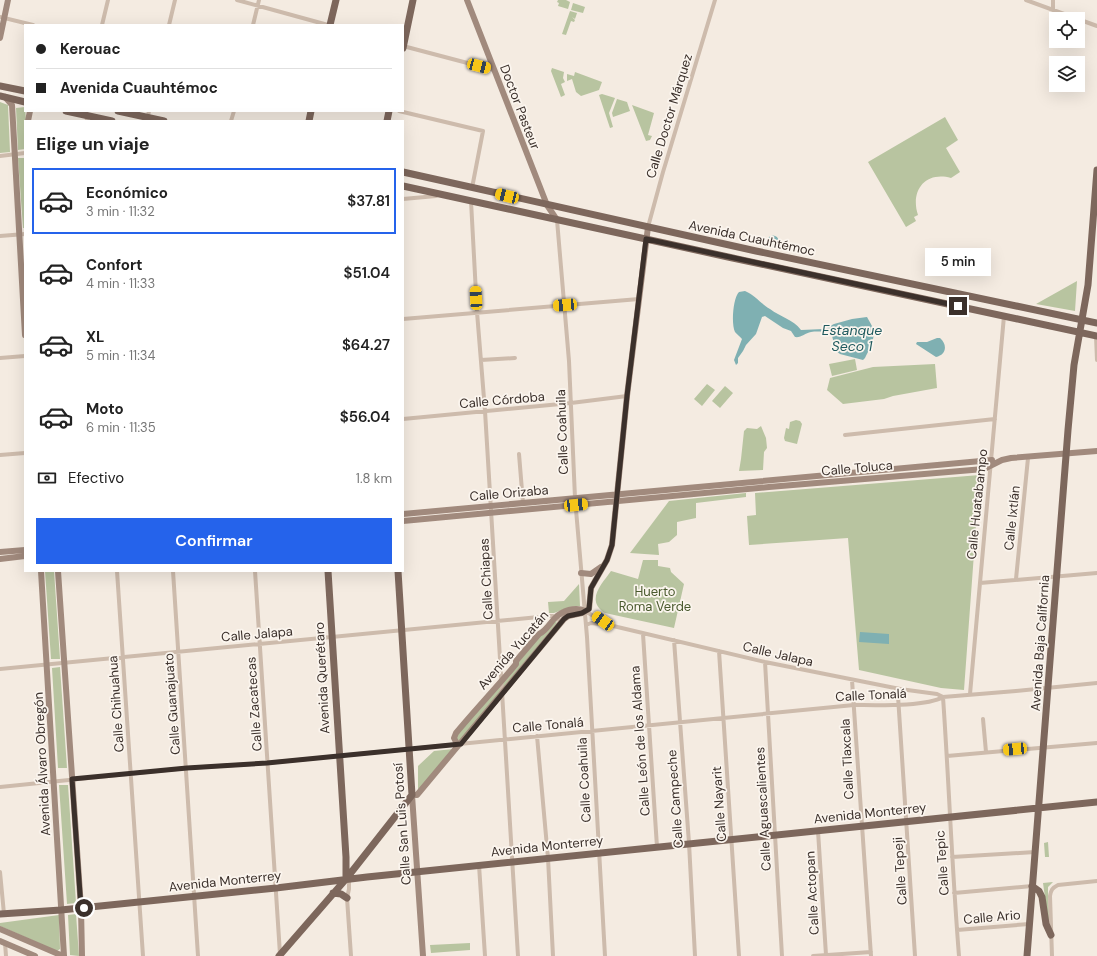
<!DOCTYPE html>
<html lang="es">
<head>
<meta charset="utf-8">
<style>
  body { margin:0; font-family:"DM Sans",sans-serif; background:#f2f2f2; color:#222; height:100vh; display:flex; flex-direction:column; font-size:15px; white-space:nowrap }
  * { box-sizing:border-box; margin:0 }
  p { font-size:13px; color:#767676 }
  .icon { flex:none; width:22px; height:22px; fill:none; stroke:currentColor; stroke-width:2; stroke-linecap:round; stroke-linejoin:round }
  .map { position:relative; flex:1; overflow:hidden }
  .panel { position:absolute; left:24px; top:120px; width:380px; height:452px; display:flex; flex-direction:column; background:#fff; border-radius:0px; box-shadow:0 4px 16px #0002 }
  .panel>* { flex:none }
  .banner { position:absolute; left:24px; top:24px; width:380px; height:88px; border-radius:0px; box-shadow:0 4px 16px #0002; display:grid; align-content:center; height:88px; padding:0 12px; background:#fff }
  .fabs { position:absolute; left:1049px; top:12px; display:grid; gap:8px }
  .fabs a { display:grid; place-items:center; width:36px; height:36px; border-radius:0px; background:#fff; box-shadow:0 4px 16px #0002; font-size:20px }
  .end { position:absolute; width:18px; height:18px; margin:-9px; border:5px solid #3b302b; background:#fff; box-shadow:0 0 0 2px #fff }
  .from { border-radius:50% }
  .bubble { position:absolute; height:28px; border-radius:0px; background:#fff; box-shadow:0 4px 16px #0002; font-size:13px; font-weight:600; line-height:28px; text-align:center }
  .car { position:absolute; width:12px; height:24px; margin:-12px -6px; border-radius:5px; box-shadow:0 0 3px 1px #0007; background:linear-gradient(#f5c518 24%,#345 0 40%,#f5c518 0 76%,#345 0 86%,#f5c518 0) }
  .banner b { display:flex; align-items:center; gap:14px; height:38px; font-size:15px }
  .banner b+b { border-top:1px solid #e0e0e0 }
  .banner i { width:10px; height:10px; background:#222 }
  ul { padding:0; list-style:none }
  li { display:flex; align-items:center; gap:12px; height:66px; margin:0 8px 6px; padding:0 4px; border:2px solid transparent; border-radius:0px }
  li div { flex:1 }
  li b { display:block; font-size:15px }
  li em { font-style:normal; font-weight:600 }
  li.on { border-color:#2563eb }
  li>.icon { width:36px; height:36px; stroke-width:1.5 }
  h2 { padding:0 12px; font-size:18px; line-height:48px }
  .pay { display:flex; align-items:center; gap:10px; height:44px; padding:0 12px; font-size:15px }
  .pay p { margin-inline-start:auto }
  .primary-button { display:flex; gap:8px; margin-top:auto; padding:8px 12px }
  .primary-button a { flex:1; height:46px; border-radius:0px; background:#2563eb; color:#fff; font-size:16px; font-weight:600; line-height:46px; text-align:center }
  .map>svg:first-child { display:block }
</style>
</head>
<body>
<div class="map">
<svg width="1097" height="956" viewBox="0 0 1097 956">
  <rect width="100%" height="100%" fill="#f4ebe1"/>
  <path fill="#b8c4a0" d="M558,0h8l4,2 -2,7 -10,-3 1,-3 -2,-1z
    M573,3l12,4 -2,6 -12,-3z
    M570,11l7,2 -2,6 -3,-2 3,3 -1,2 -3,-1 -5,14 -4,-1z
    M552,68l12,4 -1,6 2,4 -4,2 4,11 -4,2 -10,-26z
    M575,72l27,10 -3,8 -18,6 -5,-4 -4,-13 -5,2v-7l7,2z
    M602,94l13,4 -6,15 4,14 -3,1 -11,-33z
    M617,99l10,3 3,9 -17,6 -1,-4z
    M0,102l8,3 2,47 -10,1z
    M632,105l22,8 -6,22 4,1 -2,4 -4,1z
    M25,107l1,14h-1v28l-7,1 -2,-42z
    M945,117l13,23 -12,8 14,24 -9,6c-26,-7 -41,13 -33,37l-4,2 2,4 -10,6 -38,-65z
    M18,158h7v70h-2z
    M1077,281l-2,30 -39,-7z
    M855,359l2,11 -25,6 -3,-12z
    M935,364l2,24 -44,8 -9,3 -41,5 -16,-14 3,-12 43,-11z
    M707,384l8,6 -13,16 -8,-7z
    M725,386l8,7 -13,15 -8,-7z
    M796,420l4,1 2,3 -5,20 -12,-3 -1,-3 2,-10 3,1 1,-7z
    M761,426l5,12 1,10 -3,4 -1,18 -24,1 2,-12 3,-28 3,-3 10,1z
    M980,475v12l-4,39 -12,164 -23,-2 -82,-18 -11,-132 -99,7 -2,-29 9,-1 -1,-22z
    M746,493v4l-50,6v15l-19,4v13l-8,7 -11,2 1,11 -29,-2 39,-52z
    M643,560h15v6l12,2 1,4 13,12 -10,44 -69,-15c-20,-13 -3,-29 6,-42l27,8z
    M45,571h9l6,88h-9z
    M579,584l1,22 -10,1 -16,6h-5l-1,-11 16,-1z
    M557,621l-1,3 -53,64 -1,-6 49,-59z
    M60,667l7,101h-9l-6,-100z
    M500,686v7l-41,49 -4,-5z
    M453,749l-35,42v-25l16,-15z
    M59,785h9l8,118 -9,1z
    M1048,842l1,15h-4l-1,-14z
    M1053,882l-5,5v5l2,41 -7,-50z
    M76,914l3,42 -9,-1 -2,-40z
    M59,915l1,34 -3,2 -57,-25v-3z
    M470,943v7l-39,3 -1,-8z"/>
  <path fill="#7fb0b2" d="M767.5 241a5.5 5.5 0 1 1 11 0a5.5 5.5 0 1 1-11 0Z
    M745,291c11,5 15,12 25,18 10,8 23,10 31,21l23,-1 10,-5 18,-5 15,-2c2,4 5,8 6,12 3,9 -4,21 -8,29l-2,2 -23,-6 -4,-3 -5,-19c-6,0 -14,-1 -20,0 -6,1 -10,6 -16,5l-4,-6 -8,-3 -18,-12 -3,1 -6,17 -10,11 -3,6 -5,7v5l-2,2 -2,-5 8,-21c-2,-2 -5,-5 -7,-7 -4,-8 -2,-34 4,-40z
    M937,338h3c8,7 6,17 -4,19l-20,-13 1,-2h10z
    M860,632l29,2v10l-30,-2z"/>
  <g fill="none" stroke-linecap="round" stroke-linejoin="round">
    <path stroke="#cdbbac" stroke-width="4" d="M237,0l91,25
      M1026,0l71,26
      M1053,9v-9
      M0,17l33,8
      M102,25l6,-25
      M169,25l6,-25
      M253,25l6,-25
      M403,46l91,24
      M86,111l1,10
      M399,111l84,20 -11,57
      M147,121l2,-10
      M231,121l3,-10
      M0,156l25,-3
      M403,199l33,-3
      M471,201l6,111 8,99 33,545
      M557,220l12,141 6,137 12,139 18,319
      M648,227l15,-55 52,-172
      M0,236l25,-2
      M403,319l236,-20
      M1096,336l1,24
      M0,358l25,-2
      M481,360l34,-2
      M403,419l168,-16 56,-7
      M845,435l150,-16
      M519,454l4,49
      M0,455l25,-2
      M117,571l26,385
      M173,571l25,385
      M255,571l25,383
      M1016,579l12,-121
      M980,583l117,-10
      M585,611l22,13
      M586,625l5,-2 18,2 156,37 135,27 37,5 6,3
      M643,634l14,213
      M674,640l15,203 6,113
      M719,651l20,305
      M765,662l17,294
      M0,669l549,-53h4l9,6
      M852,680l19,276
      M900,689l-2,7 17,260
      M970,694l34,-378
      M943,697c6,86 9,173 16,259
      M983,719l3,33
      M537,736l11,122 5,98
      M947,756l150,-13
      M0,787l187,-19 80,-5 587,-58c21,0 72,2 89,-8l73,-6 81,-8
      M818,831l8,124
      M952,857l83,-5
      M479,865l6,91
      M0,872l4,42
      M349,879v10l-2,9 4,58
      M954,893l78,-7
      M957,930l72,-6
      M5,943l1,13
      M813,956l58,-4
      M1052,956l-2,-60c1,-6 2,-8 8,-11l39,-4"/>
    <path stroke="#a18a7d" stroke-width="6" d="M467,0l80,205 10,15
      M0,38l8,-38
      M5,97l7,8 13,230
      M28,121l2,-10
      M403,514l589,-54
      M403,521l366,-34 215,-18 18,-9 9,-2 86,-7
      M0,552l25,-2
      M0,559l25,-3
      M41,571l23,385
      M58,571l23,337 1,48
      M581,573l10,1 10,-7
      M457,744l-3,-6 2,-5c19,-23 40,-45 60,-69v-3l23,-27c7,-3 11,-11 16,-16 7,-7 20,-12 30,-7
      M0,929l63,27
      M0,941l35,15
      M423,956l-11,-161h5l147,-176 4,-3 14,-3 7,-4 2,-21 16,-28 5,-15 15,-149 21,-169"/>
    <path stroke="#7d675c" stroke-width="7" d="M330,25l6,-25
      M403,48l10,-48
      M0,86l25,5
      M0,96l25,6
      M66,111l46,10
      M118,111l46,10
      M309,121l2,-10
      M387,121l2,-10
      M403,172l353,79 341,72
      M403,186l325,71 369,79
      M328,571l18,286v22
      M1032,886l7,5 3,6 4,27 5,11
      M333,893l8,1 6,4
      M0,914l61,-4 215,-22 91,-11 730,-75
      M279,956l67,-77 66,-84 -14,-224
      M1027,956l41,-526 6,-65 14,-80 9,-115"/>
  </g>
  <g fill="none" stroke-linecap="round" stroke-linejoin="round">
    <path stroke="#3b302b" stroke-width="5" d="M84,908h-3l-9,-129 115,-11 80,-5 194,-19 103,-125 4,-3 14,-3 7,-4 2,-21 16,-28 5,-15 15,-149 19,-157 312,67"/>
  </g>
  <g text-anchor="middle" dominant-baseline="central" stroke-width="3.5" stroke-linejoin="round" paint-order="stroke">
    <g font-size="13" fill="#3b302b" stroke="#fbf5ee">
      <text transform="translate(520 107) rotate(69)">Doctor Pasteur</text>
      <text transform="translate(669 116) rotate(-73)">Calle Doctor Márquez</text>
      <text transform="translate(752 238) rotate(12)">Avenida Cuauhtémoc</text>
      <text transform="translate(502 400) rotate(-5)">Calle Córdoba</text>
      <text transform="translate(562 432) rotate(-92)">Calle Coahuila</text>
      <text transform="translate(857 468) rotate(-5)">Calle Toluca</text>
      <text transform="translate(509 493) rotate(-5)">Calle Orizaba</text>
      <text transform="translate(977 504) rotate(-84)">Calle Huatabampo</text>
      <text transform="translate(1012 518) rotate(-84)">Calle Ixtlán</text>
      <text transform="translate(486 579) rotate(-93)">Calle Chiapas</text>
      <text transform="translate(257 634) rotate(-5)">Calle Jalapa</text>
      <text transform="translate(1040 643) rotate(-86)">Avenida Baja California</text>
      <text transform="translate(513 650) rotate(-49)">Avenida Yucatán</text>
      <text transform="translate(778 654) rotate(13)">Calle Jalapa</text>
      <text transform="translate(322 678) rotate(-93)">Avenida Querétaro</text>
      <text transform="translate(871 695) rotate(-3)">Calle Tonalá</text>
      <text transform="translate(116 704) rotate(-94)">Calle Chihuahua</text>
      <text transform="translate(172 704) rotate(-94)">Calle Guanajuato</text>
      <text transform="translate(254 704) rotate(-94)">Calle Zacatecas</text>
      <text transform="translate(548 725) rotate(-5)">Calle Tonalá</text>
      <text transform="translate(640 741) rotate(-94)">Calle León de los Aldama</text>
      <text transform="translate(847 759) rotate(-93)">Calle Tlaxcala</text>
      <text transform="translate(42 764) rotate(-93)">Avenida Álvaro Obregón</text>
      <text transform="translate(584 780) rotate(-93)">Calle Coahuila</text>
      <text transform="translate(675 799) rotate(-94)">Calle Campeche</text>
      <text transform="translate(719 804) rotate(-94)">Calle Nayarit</text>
      <text transform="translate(763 809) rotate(-93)">Calle Aguascalientes</text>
      <text transform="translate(870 813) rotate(-6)">Avenida Monterrey</text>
      <text transform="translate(402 824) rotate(-94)">Calle San Luis Potosí</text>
      <text transform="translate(547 846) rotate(-6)">Avenida Monterrey</text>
      <text transform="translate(942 863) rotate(-94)">Calle Tepic</text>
      <text transform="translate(900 871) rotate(-94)">Calle Tepeji</text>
      <text transform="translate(225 881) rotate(-6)">Avenida Monterrey</text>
      <text transform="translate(812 893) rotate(-93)">Calle Actopan</text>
      <text transform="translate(992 917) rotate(-5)">Calle Ario</text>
    </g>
    <g font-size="13" fill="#4a5a2e" stroke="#fbf5ee">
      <text x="655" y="591">Huerto<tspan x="655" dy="15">Roma Verde</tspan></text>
    </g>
    <g font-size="14" font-style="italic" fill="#1f5a5e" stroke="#fbf5ee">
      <text x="852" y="330">Estanque<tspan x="852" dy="16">Seco 1</tspan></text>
    </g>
  </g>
</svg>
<div class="fabs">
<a><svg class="icon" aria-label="locate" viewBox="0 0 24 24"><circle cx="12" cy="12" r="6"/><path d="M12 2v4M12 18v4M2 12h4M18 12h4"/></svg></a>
<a><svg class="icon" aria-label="layers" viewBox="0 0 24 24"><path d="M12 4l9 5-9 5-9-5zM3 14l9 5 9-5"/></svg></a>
</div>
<i class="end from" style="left:84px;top:908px"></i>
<i class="end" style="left:958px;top:306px"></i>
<div class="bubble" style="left:925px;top:248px;width:66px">5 min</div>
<i class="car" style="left:479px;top:66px;rotate:105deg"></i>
<i class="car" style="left:507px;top:196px;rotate:284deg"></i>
<i class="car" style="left:476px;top:298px;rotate:357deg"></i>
<i class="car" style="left:565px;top:305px;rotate:266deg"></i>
<i class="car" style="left:576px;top:505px;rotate:84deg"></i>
<i class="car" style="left:603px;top:621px;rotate:304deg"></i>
<i class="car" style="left:1015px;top:749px;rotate:265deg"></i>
<div class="banner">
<b><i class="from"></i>Kerouac</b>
<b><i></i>Avenida Cuauhtémoc</b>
</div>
<section class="panel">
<h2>Elige un viaje</h2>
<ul>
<li class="on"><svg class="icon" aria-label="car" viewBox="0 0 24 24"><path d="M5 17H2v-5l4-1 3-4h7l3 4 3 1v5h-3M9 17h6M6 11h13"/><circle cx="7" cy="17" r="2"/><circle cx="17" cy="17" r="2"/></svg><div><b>Económico</b><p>3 min · 11:32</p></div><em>$37.81</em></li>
<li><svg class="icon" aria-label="car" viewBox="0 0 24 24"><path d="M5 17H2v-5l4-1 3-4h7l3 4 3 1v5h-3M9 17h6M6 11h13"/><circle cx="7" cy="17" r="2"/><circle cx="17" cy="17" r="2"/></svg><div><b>Confort</b><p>4 min · 11:33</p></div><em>$51.04</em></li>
<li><svg class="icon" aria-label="car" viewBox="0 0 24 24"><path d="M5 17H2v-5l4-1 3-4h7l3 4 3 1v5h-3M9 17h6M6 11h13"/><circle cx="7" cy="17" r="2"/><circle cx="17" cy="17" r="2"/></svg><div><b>XL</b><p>5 min · 11:34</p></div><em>$64.27</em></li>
<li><svg class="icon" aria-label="car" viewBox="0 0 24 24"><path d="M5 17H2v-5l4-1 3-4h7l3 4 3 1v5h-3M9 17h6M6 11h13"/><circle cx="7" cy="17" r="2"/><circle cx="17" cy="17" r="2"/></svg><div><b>Moto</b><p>6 min · 11:35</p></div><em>$56.04</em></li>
</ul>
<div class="pay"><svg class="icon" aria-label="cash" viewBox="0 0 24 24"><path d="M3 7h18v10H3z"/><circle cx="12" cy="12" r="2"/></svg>Efectivo<p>1.8 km</p></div>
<div class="primary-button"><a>Confirmar</a></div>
</section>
</div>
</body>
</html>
